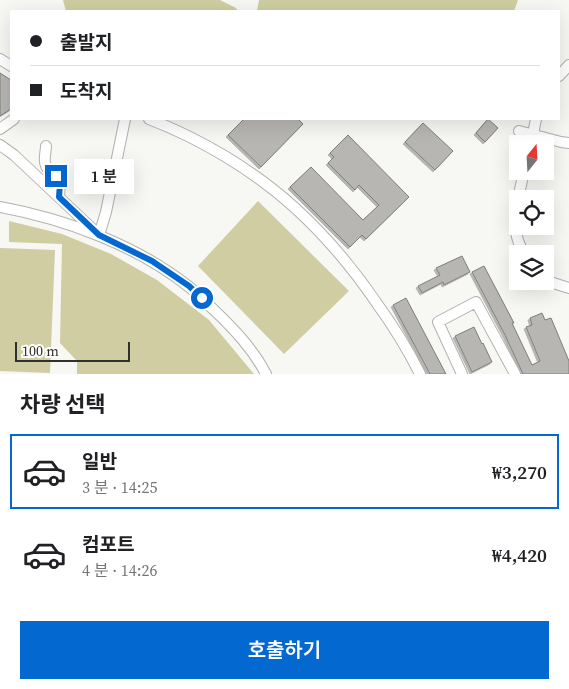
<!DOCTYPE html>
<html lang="ko">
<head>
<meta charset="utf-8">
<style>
  body { margin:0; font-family:"Source Serif 4","Noto Sans KR",serif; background:#f6f6f6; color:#202124; height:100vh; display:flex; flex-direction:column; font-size:19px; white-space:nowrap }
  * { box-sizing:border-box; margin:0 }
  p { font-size:16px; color:#757577 }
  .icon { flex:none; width:28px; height:28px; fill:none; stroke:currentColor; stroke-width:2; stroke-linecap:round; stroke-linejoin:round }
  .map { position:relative; height:374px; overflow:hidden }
  .drawer { display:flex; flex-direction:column; background:#fff; flex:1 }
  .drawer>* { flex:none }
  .top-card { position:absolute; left:10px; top:10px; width:550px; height:110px; border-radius:0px; box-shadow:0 5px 20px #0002; display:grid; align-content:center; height:110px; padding:0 20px; background:#fff }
  .needle { width:32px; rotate:18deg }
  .fabs { position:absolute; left:509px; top:135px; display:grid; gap:10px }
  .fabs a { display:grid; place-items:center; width:45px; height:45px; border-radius:0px; background:#fff; box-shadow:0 5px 20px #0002; font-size:25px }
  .scale { position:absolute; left:15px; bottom:12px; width:115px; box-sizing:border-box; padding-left:5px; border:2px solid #30302e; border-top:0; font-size:14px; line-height:18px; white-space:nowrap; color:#30302e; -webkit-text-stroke:4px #fffffe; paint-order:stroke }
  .end { position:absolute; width:22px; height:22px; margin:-11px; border:6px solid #0368d0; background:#fff; box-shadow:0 0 0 2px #fff }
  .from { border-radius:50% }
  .bubble { position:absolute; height:35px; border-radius:0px; background:#fff; box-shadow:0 5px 20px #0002; font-size:16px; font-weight:600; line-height:35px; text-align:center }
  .top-card b { display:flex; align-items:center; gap:18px; height:48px; font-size:19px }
  .top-card b+b { border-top:1px solid #e0e0e0 }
  .top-card i { width:12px; height:12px; background:#202124 }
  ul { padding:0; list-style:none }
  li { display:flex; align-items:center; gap:15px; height:75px; margin:0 10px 8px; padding:0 10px; border:2px solid transparent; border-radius:0px }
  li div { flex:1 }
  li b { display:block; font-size:19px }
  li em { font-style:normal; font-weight:600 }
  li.active { border-color:#0368d0 }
  li>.icon { width:45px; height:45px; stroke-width:1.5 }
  h2 { padding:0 20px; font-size:22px; line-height:60px }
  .action { display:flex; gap:10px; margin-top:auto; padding:10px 20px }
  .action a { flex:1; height:58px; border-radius:0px; background:#0368d0; color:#fff; font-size:20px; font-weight:600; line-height:58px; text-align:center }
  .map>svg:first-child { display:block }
</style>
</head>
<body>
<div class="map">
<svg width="569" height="374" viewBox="0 0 569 374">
  <defs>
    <filter id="shadow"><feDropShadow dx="-2" dy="2" stdDeviation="0" flood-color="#0004"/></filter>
  </defs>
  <rect width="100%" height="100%" fill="#f7f7f4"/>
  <path fill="#cfcda1" d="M63,0h157l16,8 2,3h-172z
    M259,0h259l-4,11h-257z
    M258,201l91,90 -65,63 -86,-88z
    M9,221l53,13 49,20 46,26 52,40 45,54h-177v-13l-17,-18 2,-99 -53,-2z
    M0,248l55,2 -5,123 -50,-2z"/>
  <path fill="#b7b6b3" stroke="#7e7e7b" filter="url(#shadow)" d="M0,73l11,7v29l-11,7z
    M244,119h54l5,5 -42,43 -33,-32z
    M488,119l10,9 -13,14 -9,-9z
    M423,123l30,28 -18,19 -30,-28z
    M348,135l61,62 -43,42 -4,-4 -12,12 -60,-60 21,-20 52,53 16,-15 -20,-20 -4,5 -27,-27 6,-6 -4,-4z
    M462,256l8,16 -26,13 -1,-3 -21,11 -4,-7 22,-11 -4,-7z
    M484,266l30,57h-2l20,42 8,-4 -14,-34 6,-2 -2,-7 12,-5 3,7 6,-2 18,43v13h-46l-18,-39 -33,-63z
    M406,298l40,76h-16l-37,-69z
    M474,327l8,17 1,-1 9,19 -20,10 -17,-36z"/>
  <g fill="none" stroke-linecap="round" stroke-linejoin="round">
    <g stroke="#b2b1ae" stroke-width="12">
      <path id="minor" d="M0,59l11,7
        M559,76l10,-11
        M149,119c52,20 104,51 145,88 32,29 61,64 84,98 16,22 30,45 42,69
        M0,129l14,-10
        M519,131l42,11 8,1
        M531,144l5,-25
        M0,145l14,10 85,80 7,-23 19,-93
        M46,146c0,6 -3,14 0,20 1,2 3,4 5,6 10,8 9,13 8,25
        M518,199l6,-28
        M518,202c-5,21 -4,33 6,52
        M0,207c65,12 136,38 188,79 9,7 17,16 25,23 21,20 40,40 53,65
        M545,278l8,5 16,5
        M462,374l-24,-52 38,-20 39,72"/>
    </g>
    <use href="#minor" stroke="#fff" stroke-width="10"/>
  </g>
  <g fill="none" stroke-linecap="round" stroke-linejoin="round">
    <path stroke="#0368d0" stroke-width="6" d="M56,176l4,8 -1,13 40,38 53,26 37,25 13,12"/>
  </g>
</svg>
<div class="fabs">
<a><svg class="needle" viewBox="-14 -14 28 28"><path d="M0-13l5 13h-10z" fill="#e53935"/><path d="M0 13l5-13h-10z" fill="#757577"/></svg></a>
<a><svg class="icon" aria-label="locate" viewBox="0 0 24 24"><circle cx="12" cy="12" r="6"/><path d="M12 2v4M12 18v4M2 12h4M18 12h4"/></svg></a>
<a><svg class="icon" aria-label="layers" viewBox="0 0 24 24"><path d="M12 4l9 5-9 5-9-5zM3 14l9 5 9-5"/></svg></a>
</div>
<div class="scale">100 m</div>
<i class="end from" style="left:202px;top:298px"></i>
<i class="end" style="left:56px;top:176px"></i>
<div class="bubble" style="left:74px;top:159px;width:60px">1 분</div>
<div class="top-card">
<b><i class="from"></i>출발지</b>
<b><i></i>도착지</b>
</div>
</div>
<section class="drawer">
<h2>차량 선택</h2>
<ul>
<li class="active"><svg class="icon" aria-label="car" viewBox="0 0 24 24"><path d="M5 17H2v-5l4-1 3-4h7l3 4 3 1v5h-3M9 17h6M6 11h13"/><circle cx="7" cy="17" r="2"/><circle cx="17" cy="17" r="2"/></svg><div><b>일반</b><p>3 분 · 14:25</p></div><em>₩3,270</em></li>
<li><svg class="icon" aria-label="car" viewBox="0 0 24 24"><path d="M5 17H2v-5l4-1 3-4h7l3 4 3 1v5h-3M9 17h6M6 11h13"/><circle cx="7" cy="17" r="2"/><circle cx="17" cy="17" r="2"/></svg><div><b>컴포트</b><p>4 분 · 14:26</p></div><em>₩4,420</em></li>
</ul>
<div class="action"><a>호출하기</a></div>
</section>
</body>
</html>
